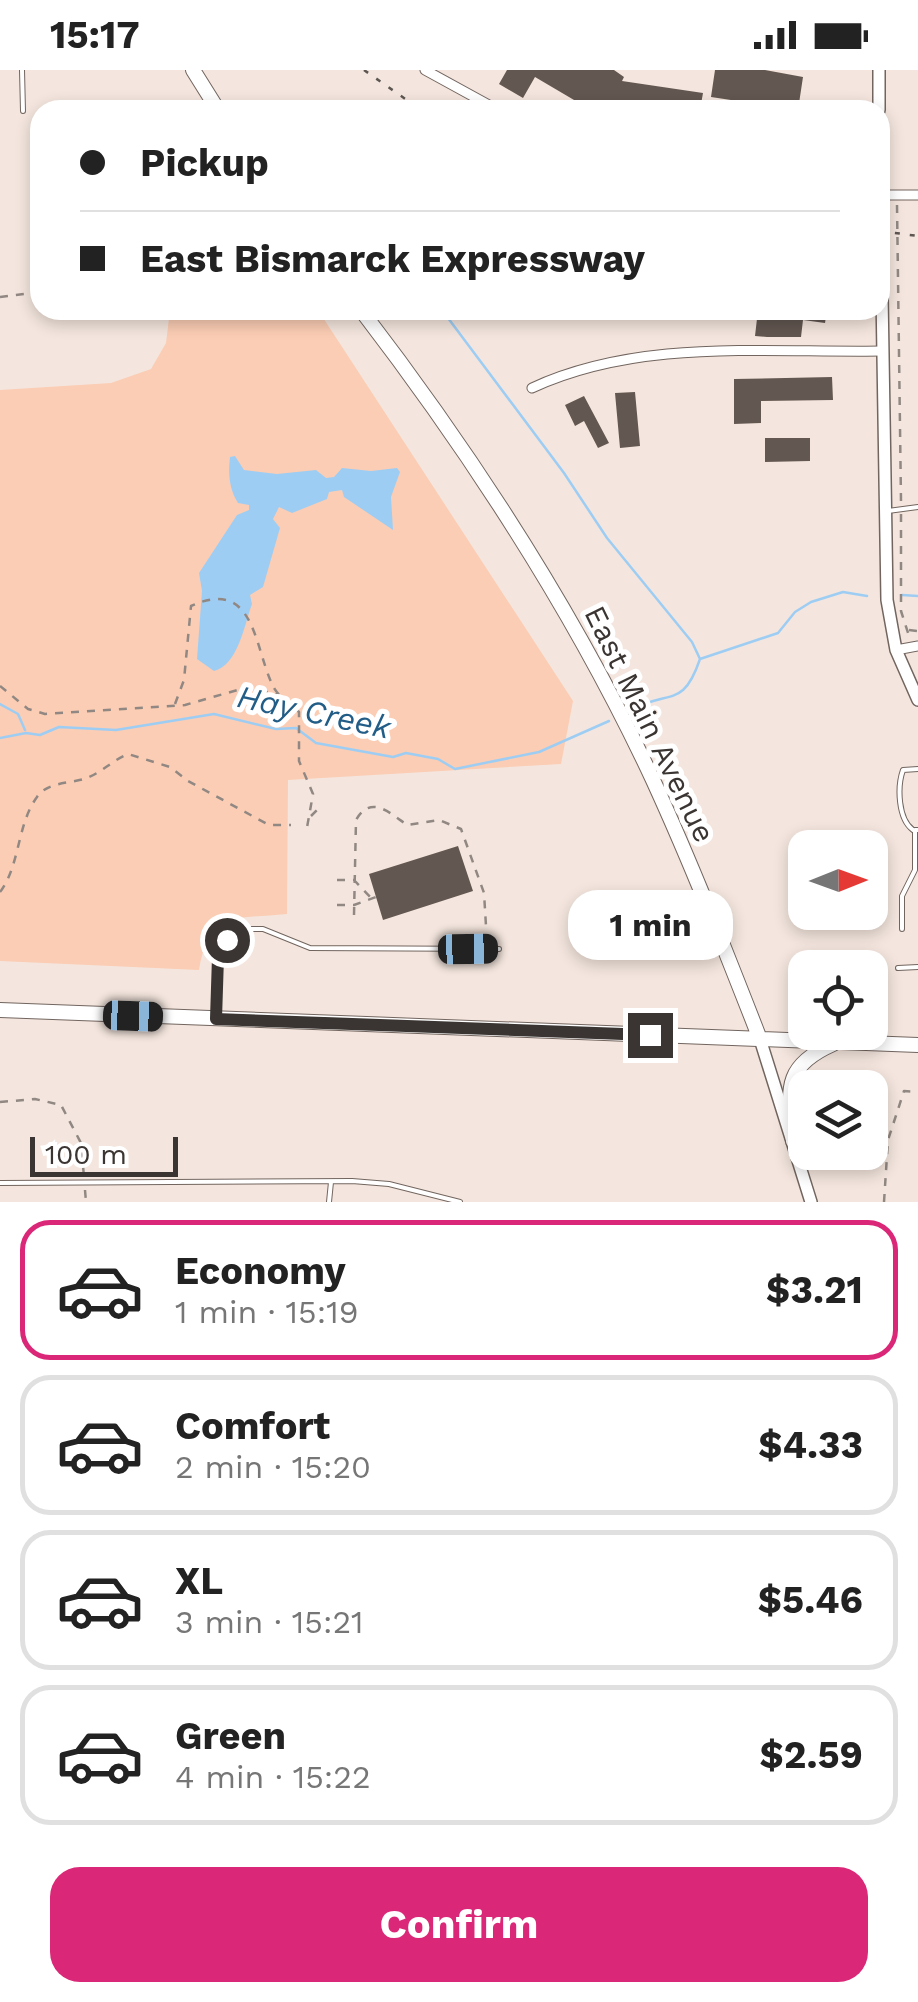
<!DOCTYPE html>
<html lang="en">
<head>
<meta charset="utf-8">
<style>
  body { margin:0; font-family:"Work Sans",sans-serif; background:#f2f2f2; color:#222; height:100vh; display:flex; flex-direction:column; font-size:38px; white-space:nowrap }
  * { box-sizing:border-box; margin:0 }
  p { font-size:32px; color:#767676 }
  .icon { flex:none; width:55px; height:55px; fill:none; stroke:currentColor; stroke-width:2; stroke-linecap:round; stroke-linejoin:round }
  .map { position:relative; height:1132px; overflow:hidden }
  .panel { display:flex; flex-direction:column; background:#fff; flex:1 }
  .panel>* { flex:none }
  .banner { position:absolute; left:30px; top:30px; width:860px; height:220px; border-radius:30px; box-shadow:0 5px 15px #0003; display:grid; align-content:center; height:220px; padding:0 50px; background:#fff }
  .needle { width:65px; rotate:89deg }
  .tools { position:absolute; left:788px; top:760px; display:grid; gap:20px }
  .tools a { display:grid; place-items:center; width:100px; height:100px; border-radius:20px; background:#fff; box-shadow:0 5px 15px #0003; font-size:50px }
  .scale { position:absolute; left:30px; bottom:25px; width:148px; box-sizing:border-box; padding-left:10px; border:5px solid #3a3532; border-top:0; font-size:28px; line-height:35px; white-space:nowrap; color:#3a3532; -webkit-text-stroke:8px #fff; paint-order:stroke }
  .end { position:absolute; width:45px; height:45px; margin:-22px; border:12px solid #3a3532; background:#fff; box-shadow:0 0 0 5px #fff }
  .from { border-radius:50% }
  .bubble { position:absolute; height:70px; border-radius:30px; background:#fff; box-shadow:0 5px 15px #0003; font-size:32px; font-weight:700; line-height:70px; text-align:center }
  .car { position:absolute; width:30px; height:60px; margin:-30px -15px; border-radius:12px; box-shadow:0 0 8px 2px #0007; background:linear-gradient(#222 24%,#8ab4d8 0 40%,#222 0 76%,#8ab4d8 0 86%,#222 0) }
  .banner b { display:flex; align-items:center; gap:35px; height:95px; font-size:38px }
  .banner b+b { border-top:2px solid #e0e0e0 }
  .banner i { width:25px; height:25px; background:#222 }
  ul { padding:18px 0 0; list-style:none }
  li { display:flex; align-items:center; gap:30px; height:140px; margin:0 20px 15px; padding:0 30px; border:5px solid #e0e0e0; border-radius:30px }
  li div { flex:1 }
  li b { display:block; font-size:38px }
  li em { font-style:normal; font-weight:700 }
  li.current { border-color:#db2777 }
  li>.icon { width:90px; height:90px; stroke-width:1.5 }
  .button { display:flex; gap:20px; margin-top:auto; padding:20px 50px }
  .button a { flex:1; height:115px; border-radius:30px; background:#db2777; color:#fff; font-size:40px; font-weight:700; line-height:115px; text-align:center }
  .status { display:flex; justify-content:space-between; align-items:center; height:70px; padding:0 50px; background:#fff; direction:ltr }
  .status svg { height:28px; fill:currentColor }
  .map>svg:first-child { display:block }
</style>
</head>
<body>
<div class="status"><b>15:17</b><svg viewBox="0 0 49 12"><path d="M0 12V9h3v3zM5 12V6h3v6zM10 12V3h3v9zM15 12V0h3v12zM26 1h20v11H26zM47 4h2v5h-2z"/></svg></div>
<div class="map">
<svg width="918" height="1132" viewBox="0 0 918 1132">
  <rect width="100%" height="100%" fill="#f4e6de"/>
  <path fill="#fbcdb4" d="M170,240h148l255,391 -12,63 -273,16 -1,134c-48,5 -78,-4 -88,56l-199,-9v-571l111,-7 40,-14 15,-26z"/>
  <path fill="#9ecdf4" d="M235,386l9,14 33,4 39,-4 10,8 8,-1 8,-9 29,3 26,-3 3,4 -9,25 2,33 -49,-33 -2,-7 -13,2 -2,7 -35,14 -13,-6 -6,12 7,9 -17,59 -13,8 2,9c-8,22 -14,61 -38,67l-17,-12 5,-68 -3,-18 38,-58 12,-5v-5l-11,-2c-9,-14 -10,-30 -8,-46z"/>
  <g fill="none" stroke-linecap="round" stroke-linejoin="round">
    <path stroke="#9ecdf4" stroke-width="2.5" d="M292,35l4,5
      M442,240l122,163 43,65 85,104 8,17
      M902,525l16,1
      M0,634l18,10 7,16
      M631,640c39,-21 52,-1 69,-51l78,-26 17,-21 16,-10 32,-10 24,4
      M0,668l26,-5 14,2 19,-8 57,3 98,-16 62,15 20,-1 20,15 77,14 13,-4 32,6 17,10 84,-17 70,-31"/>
  </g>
  <path fill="#635751" d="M507,0h107l10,7 -2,4 81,12 -3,17 -95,-4 -14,4 -56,-33 -12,21 -24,-14z
    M715,0h50l38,7 -5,33 -87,-13z
    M758,240h69l-2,13 -22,-3 -2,17h-34l-12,-1z
    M832,307l1,23 -72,1v22l-27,1v-45z
    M635,322l5,54 -20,2 -5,-55z
    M584,326l25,47 -11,5 -14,-27 -9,5 -10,-21z
    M765,368h45v23l-45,1z
    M458,776l15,45 -90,29 -14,-46z"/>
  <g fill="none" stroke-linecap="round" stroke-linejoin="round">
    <g stroke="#72655f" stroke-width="6">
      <path id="lane" d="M22,0l1,41
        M888,441l30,-4
        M913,760c-15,-11 -16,-43 -10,-60l15,-1
        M902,859v-33l13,-26v-40h3
        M898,898l20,-1
        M216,943l4,-63 12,-15 12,-6h19l47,19 189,1
        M0,1113l352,-2 37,3 71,18
        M329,1132l2,-20"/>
    </g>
    <g stroke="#72655f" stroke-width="11">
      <path id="street" d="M425,0l73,40
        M880,125h38
        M532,318c108,-50 234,-35 350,-37
        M896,580l22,-4"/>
    </g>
    <g stroke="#72655f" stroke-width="14">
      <path id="secondary" d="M879,0v40
        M880,102l7,428 9,50 22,50
        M760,969l51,163"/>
    </g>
    <g stroke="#72655f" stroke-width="16">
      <path id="primary" d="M193,0l25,40
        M361,240c112,146 214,303 292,470 39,85 73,172 107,259
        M0,940l918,35
        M793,1071c-4,-50 -12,-74 40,-97"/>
    </g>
    <path stroke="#918883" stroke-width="2.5" stroke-dasharray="8 8" stroke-linecap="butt" d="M897,135l4,296
      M0,227l40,-5
      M901,444v97l9,28
      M909,560l9,1
      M0,616l28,23 17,5 140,-9 63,-18 30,8
      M175,634l9,-24 7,-74c63,-29 63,39 81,78 5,12 17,19 27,28v49l14,33 -7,39
      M311,746l10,-10
      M337,810h17l18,19
      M0,822c20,-26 17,-68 37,-95 11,-16 34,-13 50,-19 15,-6 26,-18 41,-24l42,13 18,14 81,44h22
      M337,835h17l22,-8
      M354,845l2,-95c15,-26 34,-7 51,5l32,-5 22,9 23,64 2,33
      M0,1032l35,-3 26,6 20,38 3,34
      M85,1120l1,12
      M884,1132l4,-62 16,-49 14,1"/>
    <use href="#lane" stroke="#fff" stroke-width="4"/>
    <use href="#street" stroke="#fff" stroke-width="9"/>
    <use href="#secondary" stroke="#fff" stroke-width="11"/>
    <use href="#primary" stroke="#fff" stroke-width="14"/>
    <path stroke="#5d5652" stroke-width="2.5" stroke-dasharray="5 10" stroke-linecap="butt" d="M364,0l57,40
      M880,161l38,5"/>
  </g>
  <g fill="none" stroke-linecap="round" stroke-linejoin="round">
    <path stroke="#3a3532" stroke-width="12" d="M227,870l-9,17 -2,62 434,16"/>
  </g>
  <g text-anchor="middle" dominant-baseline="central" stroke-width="10" stroke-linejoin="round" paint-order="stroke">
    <g font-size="30" fill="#3a3532" stroke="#fff">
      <text transform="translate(650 654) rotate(64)">East Main Avenue</text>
    </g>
    <g font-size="32" font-style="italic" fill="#225d87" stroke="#fff">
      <text transform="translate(314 642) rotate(12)">Hay Creek</text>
    </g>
  </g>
</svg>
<div class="tools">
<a><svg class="needle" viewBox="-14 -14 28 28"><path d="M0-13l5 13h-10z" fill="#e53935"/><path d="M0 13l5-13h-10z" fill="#767676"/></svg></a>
<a><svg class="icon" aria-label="locate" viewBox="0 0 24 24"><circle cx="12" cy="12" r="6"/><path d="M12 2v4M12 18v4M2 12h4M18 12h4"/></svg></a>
<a><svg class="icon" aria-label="layers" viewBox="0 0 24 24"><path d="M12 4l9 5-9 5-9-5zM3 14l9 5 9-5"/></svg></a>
</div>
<div class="scale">100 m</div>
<i class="end from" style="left:227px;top:870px"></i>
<i class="end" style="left:650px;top:965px"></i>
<div class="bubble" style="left:568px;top:820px;width:165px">1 min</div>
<i class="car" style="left:468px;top:879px;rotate:89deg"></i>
<i class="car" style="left:133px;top:946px;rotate:92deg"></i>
<div class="banner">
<b><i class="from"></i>Pickup</b>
<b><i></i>East Bismarck Expressway</b>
</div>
</div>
<section class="panel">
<ul>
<li class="current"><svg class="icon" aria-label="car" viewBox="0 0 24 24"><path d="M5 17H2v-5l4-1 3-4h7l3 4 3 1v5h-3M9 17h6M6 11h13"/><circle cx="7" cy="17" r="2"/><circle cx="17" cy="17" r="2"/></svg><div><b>Economy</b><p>1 min · 15:19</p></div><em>$3.21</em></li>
<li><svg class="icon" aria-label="car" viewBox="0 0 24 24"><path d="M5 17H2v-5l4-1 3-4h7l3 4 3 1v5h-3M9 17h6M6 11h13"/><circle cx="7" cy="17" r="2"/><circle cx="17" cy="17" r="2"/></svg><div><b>Comfort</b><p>2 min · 15:20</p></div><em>$4.33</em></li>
<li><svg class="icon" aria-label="car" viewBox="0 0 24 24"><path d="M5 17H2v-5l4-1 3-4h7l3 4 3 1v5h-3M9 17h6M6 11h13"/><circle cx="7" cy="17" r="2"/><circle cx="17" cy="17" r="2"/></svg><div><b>XL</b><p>3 min · 15:21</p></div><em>$5.46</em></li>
<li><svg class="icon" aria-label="car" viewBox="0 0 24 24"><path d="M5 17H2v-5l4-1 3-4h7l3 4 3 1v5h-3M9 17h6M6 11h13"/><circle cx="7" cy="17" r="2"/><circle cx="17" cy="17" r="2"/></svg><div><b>Green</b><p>4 min · 15:22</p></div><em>$2.59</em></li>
</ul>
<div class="button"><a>Confirm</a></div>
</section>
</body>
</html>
